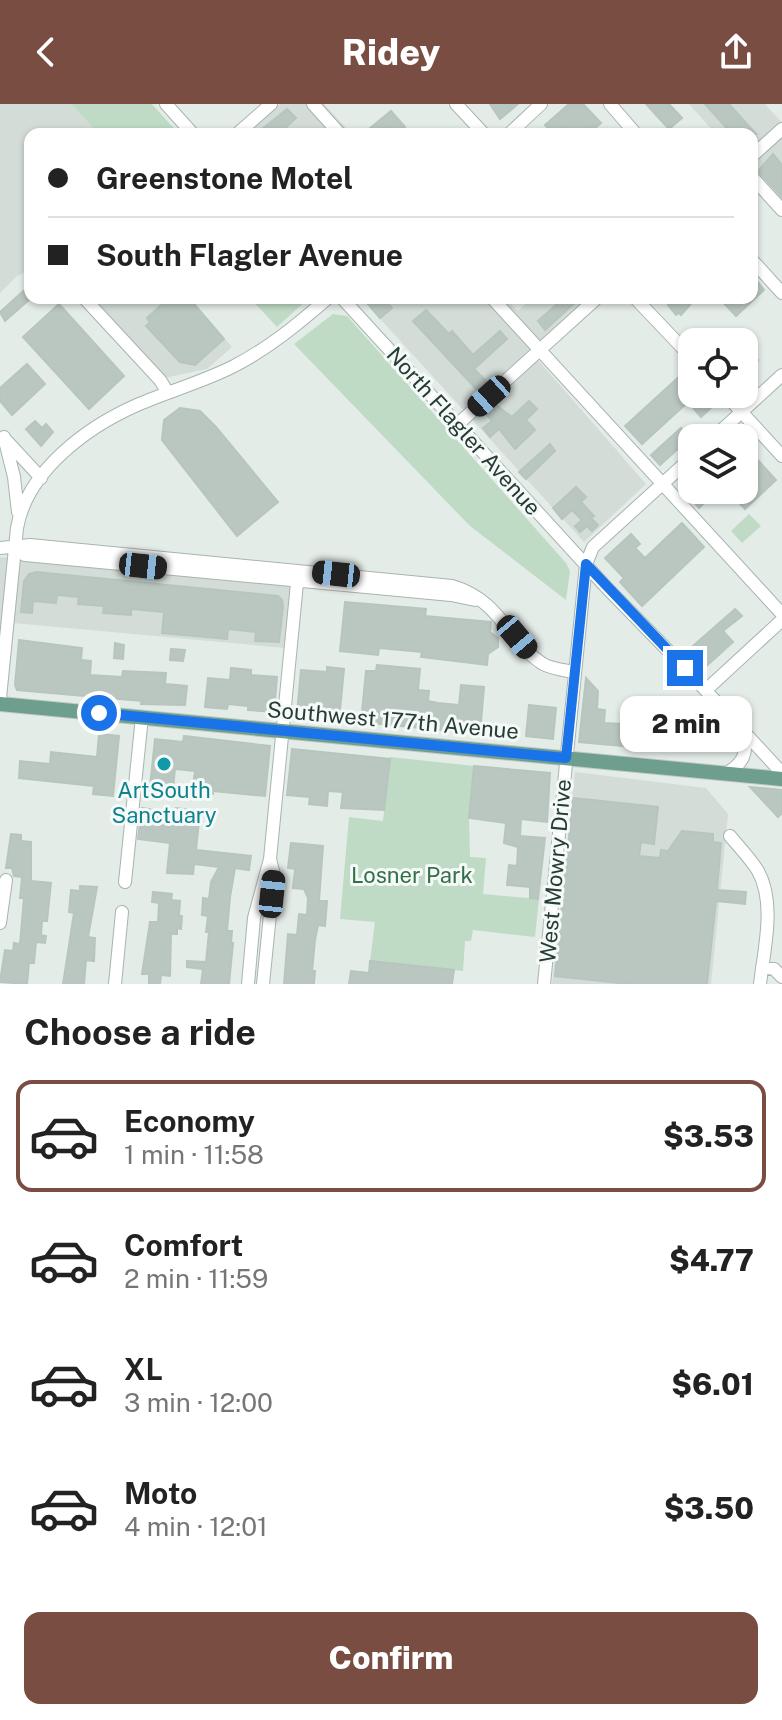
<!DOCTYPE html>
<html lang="en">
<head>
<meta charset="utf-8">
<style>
  body { margin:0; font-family:"Public Sans",sans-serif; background:#f6f6f6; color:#222; height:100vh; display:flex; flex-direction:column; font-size:30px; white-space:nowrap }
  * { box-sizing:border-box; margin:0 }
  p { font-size:26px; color:#767676 }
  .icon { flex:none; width:44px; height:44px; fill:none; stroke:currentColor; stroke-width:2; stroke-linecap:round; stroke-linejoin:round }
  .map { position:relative; height:880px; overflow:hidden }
  .side { display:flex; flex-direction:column; background:#fff; flex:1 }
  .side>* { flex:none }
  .guide { position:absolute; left:24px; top:24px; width:734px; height:176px; border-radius:16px; box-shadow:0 2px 6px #0004; display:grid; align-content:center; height:176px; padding:0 24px; background:#fff }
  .fabs { position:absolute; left:678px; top:224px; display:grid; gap:16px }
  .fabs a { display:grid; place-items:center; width:80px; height:80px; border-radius:16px; background:#fff; box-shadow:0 2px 6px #0004; font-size:40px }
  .end { position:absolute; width:36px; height:36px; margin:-18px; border:10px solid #1a73e8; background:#fff; box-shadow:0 0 0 4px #fff }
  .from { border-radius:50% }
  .bubble { position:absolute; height:56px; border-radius:16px; background:#fff; box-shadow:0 2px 6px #0004; font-size:26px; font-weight:800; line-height:56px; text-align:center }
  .car { position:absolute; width:24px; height:48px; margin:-24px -12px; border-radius:10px; box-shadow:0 0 6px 2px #0007; background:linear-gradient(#222 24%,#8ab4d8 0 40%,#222 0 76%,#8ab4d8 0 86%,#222 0) }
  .guide b { display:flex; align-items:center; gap:28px; height:76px; font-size:30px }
  .guide b+b { border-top:2px solid #e0e0e0 }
  .guide i { width:20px; height:20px; background:#222 }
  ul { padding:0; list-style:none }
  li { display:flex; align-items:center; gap:24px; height:112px; margin:0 16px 12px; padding:0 8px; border:4px solid transparent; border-radius:16px }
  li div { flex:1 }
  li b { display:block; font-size:30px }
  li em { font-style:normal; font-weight:800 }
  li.on { border-color:#7a4d42 }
  li>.icon { width:72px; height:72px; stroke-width:1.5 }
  h2 { padding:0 24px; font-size:36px; line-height:96px }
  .button { display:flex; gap:16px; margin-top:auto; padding:16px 24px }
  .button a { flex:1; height:92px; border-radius:16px; background:#7a4d42; color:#fff; font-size:32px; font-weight:800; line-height:92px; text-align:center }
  header { display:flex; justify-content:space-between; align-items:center; height:104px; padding:0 24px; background:#7a4d42; color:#fff; font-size:36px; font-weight:800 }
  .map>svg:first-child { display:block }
</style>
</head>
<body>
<header><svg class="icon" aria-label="back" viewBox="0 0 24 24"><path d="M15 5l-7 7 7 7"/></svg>Ridey<svg class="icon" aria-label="share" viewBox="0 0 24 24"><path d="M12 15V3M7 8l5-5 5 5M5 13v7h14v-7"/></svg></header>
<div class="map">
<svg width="782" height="880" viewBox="0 0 782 880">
  <rect width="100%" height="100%" fill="#e4ece8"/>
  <path fill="#d3dcd7" d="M0,0h151l27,30h-148v135l-14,8 -16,16z
    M280,0h44l28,30h-106z
    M689,0h76l17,19v82l-30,-32v-39h-36z
    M90,194h98l44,49 -25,22 -43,9z
    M361,194h144l13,13 13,-13h76l-69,62 108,124 -62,58z
    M0,453l291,26 -6,65 -283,-26 -2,18z
    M575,668l131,16 22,26 -17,170h-159z"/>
  <path fill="#bfdbc5" d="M72,0h80l27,30h-80z
    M250,194h59l-32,29z
    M333,210l14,2 219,247 4,8 -4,29 -96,-74 -176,-182z
    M749,410l12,12 -19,17 -11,-12z
    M390,653l84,9 -5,51 1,40 16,1 -3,36 56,5 -4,38 -62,-7 -2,11h-6l-2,30 -93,-10 5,-39 -35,-3 9,-102 34,4z"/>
  <path fill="#bac7c1" stroke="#b7c5bf" stroke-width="2" d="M490,0h28l-18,15z
    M569,0h14l18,19 -9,8 -4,-5 -9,8h-10l-6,-5 -9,5 -9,-9z
    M646,0h23l13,14 -13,11z
    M705,0h24l27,30h-24z
    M287,5l9,9 -14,13 3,3h-29z
    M391,7l14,16 -8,7 -6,-7 -8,7h-20z
    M773,50l9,11v32l-24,-26z
    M757,177l7,9 -28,26 -17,-18h33v-13z
    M30,181v14l-25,22 -5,-9z
    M169,194h20l35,41 -29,26 -15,-3 -34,-36 4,-4 -3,-4z
    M363,194h21l8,10 -12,10z
    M564,194h16l-35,32 -7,-9z
    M665,194h31l-15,17 -2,-2 -3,2 -8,-10 2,-2z
    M59,200l65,72 -35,33 -66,-72z
    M426,206l23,24 3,-3 21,24 27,-24 7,8 -33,30 13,13 -10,8 -64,-69z
    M748,251l10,5 -14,33v-29z
    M27,260l18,20 -33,31 -12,-14v-13z
    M681,271l11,12v7h12l10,11 -13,12 -13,-15 -46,42 -17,-18z
    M529,297l8,8 -11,11 9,10 -20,19 -16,-20 -9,8 -7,-9 9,-7 -6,-7 10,-9 16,12z
    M180,304l20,3 16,16 62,75 -41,34 -75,-96 2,-20z
    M35,317l7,7 4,-4 7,8 -12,14 -15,-17z
    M681,324l9,10 -30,27 -9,-10z
    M550,340l5,7 -29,28 -7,-7z
    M755,353l21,23 -31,29 -18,-19h17v-23z
    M576,383l10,10 -5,5 13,14 -3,2 7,7 -6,6 -5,-5 -7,6 -5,-6 7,-6 -10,-10 -10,9 -9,-11z
    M705,388l5,5 -11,11 -5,-6z
    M682,419l22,24 -62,59 -22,-24 4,-4 -19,-20 26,-24 9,10 -5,4 10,10z
    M36,468l242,24 4,4 1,7 -4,35 -24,-1 1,-9 -28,-3 -1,10 -65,-6 2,-21 -33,-3v6l-28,-2 1,-7 -26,-2 1,-7 -22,-2 -1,8 -23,-2 -1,12 -11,-1 3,-31 5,-7z
    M345,498l81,7 -1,7 66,6 -1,10 8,6v9l-10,7 -1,11 -66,-8 1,-5 -43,-4 -1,7 -38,-4z
    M735,505l7,7 -19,15 10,11 -31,28 -16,-18z
    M19,536l63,8 -1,12 10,1 -1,14 32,2 1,-6 43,2 -1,11 22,2 -2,19 -44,-1 1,-3 -125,-11 -2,-5z
    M115,539l9,2 -1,14 -9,-1z
    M171,545l14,1 -2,11 -13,-1z
    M377,561l43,4 -2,21 11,1 -1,10 10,2 21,2 2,-20 23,2 -4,47 -119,-12 5,-51h10z
    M327,563l17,2 -5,51 -42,-6 4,-44 26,2z
    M231,564l20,2v5l26,2 -3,35 -26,-2v-4l-20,-2 -1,5 -22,-2 3,-29 22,2z
    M586,574l12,13 -1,18 8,1 -1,13 20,1 2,-7 31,32 -78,-7z
    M529,601l27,3 -3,31 -27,-3z
    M99,630l20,2 -6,60 -20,-2 1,-8 -75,-8 1,-17 30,3 1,-12 46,5z
    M184,632l86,10 -5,50 -52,-5v3l-21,-2 3,-21 -20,-2 -2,20 -23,-2 5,-48 28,3z
    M292,645l98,10 -6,51 -43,-2 2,-16 -15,-1 -1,15 -18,-2 1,-7 -23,-2z
    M474,662l76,7 -3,49 -26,-3 -1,17 25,2 -7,61 -8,-1v-11l-23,-2 2,-20 8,1 1,-19 -14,-4 2,-20 -37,-5z
    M750,683l32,3v23l-4,4z
    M573,694l85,9 -4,37 -13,-2 -2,14 21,2 1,-8 7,1 14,-20 31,3v8l8,1 -4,47 29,2 -1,12 -29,-3 -9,83h-78l-74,-8z
    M142,704l8,1 -1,8 26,2 1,-11 24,3 -4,39 55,6 -2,14 -14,-2 -5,29 -3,34h5l-1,12h2l-4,41h-28l2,-15 -16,-2v-6l19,1 3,-30h-3l2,-16 -6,-1 1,-17 6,1 2,-17 8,-15 -25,-3 -1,10 -26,-1 3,-30 -32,-4z
    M11,730l10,1v6l10,1v39l20,2 -4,38h-5l-1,14 5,1 -1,7 -9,-1 -2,21h-5l-2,21 -27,-2 5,-32 8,1 1,-8 6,1 4,-46h-4l2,-21 -8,-1 -2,-8h-6z
    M291,739l32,3 -4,55h8l-2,25 -7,-1 -3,15 -3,31h3l-1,12 -3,1h-27l4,-50 9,1 2,-21 8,1 1,-17 -4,-9 -11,-1 2,-19 -7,-1z
    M80,782l17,1 -9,50 7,1 -1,23 -8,-1 -2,24h-21l11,-71 -5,-1 2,-22 9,1z
    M153,788l19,2 -1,6 9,1 -1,15h3l-1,13 -4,-1v6h-6l-1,42 -9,-1 -1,9h-11v-10h-7l8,-52h8l1,-19 -7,-1z
    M370,857l84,9 -2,14h-103l2,-13 18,2z"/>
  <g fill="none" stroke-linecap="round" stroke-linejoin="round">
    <g stroke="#a7b4af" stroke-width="14">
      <path id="minor" d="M166,0l27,30
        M313,0l27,30
        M456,0l28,30
        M610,0l26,30
        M237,30l34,-30
        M509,30l32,-30
        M752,52l30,-27
        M752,73l30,33
        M752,156l30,33
        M84,194l76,82 8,13
        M342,194l264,289 79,81 97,105
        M492,194l290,316
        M635,194l57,60
        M725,290l57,62
        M458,320l139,-126
        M4,333l10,40 4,35
        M713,334l69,-63
        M5,335l36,39
        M0,444l30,-3 422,41c49,14 56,56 91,78 9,5 21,6 31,8
        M15,445l10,6 426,40 24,5
        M706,586l76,-70
        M0,594l17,-170c10,-57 70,-101 120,-123 32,-14 66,-23 97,-39 35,-18 64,-42 94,-68
        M725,670c18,-10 22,-19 20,-40
        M730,732c9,11 21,23 28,35 18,32 6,78 2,113
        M125,778l17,-165
        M0,819l6,-43
        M762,863l12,2 8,8
        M115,880l7,-72
        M248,880l6,-66 16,-59 28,-286
        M263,880l11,-109 -4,-16
        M544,880l42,-420 7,-17 99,-90"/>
    </g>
    <g stroke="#c2c8c6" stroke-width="16">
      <path id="major" d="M0,600l782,75"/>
    </g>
    <use href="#minor" stroke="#fff" stroke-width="12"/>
    <use href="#major" stroke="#6d9e8e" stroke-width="14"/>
  </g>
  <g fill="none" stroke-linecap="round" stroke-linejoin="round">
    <path stroke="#1a73e8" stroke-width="10" d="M99,609l467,45 20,-194 99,104"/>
  </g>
  <circle fill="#0f9aa8" stroke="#f5f9f7" stroke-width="3" cx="164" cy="660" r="8"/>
  <g text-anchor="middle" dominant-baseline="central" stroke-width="6" stroke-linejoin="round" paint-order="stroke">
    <g font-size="22" fill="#253c35" stroke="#f5f9f7">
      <text transform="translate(464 327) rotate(48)">North Flagler Avenue</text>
      <text transform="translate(393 616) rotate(5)">Southwest 177th Avenue</text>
      <text transform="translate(555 767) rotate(-85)">West Mowry Drive</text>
    </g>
    <g font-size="22" fill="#0d838f" stroke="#f5f9f7">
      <text x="164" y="686">ArtSouth<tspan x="164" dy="25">Sanctuary</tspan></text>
    </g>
    <g font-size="22" fill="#337047" stroke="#f5f9f7">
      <text x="412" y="771">Losner Park</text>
    </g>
  </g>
</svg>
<div class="fabs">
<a><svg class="icon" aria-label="locate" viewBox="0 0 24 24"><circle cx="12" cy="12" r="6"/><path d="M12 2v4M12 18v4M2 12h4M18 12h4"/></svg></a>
<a><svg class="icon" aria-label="layers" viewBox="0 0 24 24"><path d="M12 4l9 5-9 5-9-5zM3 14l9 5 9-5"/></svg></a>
</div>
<i class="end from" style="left:99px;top:609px"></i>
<i class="end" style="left:685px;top:564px"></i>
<div class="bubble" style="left:620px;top:592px;width:132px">2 min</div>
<i class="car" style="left:489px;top:292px;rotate:228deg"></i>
<i class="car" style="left:143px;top:462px;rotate:96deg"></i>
<i class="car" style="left:336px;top:470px;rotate:276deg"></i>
<i class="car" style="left:517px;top:533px;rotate:140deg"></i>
<i class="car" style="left:272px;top:790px;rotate:6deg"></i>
<div class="guide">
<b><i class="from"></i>Greenstone Motel</b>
<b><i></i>South Flagler Avenue</b>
</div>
</div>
<section class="side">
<h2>Choose a ride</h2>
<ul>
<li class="on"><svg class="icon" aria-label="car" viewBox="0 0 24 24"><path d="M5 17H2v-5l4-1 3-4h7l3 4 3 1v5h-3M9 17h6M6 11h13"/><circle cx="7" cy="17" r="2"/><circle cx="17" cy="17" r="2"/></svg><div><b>Economy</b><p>1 min · 11:58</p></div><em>$3.53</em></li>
<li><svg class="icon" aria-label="car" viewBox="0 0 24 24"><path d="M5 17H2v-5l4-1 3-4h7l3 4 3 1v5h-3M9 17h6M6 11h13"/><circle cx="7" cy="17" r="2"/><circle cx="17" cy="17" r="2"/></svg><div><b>Comfort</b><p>2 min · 11:59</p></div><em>$4.77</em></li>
<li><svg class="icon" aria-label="car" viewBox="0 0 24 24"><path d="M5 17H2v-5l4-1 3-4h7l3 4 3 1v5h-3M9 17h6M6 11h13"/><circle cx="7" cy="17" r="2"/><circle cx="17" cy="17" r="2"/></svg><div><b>XL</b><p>3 min · 12:00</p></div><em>$6.01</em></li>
<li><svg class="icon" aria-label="car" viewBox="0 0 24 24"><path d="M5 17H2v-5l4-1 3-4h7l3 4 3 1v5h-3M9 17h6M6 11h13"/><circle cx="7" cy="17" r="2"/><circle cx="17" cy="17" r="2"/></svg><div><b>Moto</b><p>4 min · 12:01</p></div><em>$3.50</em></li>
</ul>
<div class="button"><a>Confirm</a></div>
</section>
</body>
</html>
